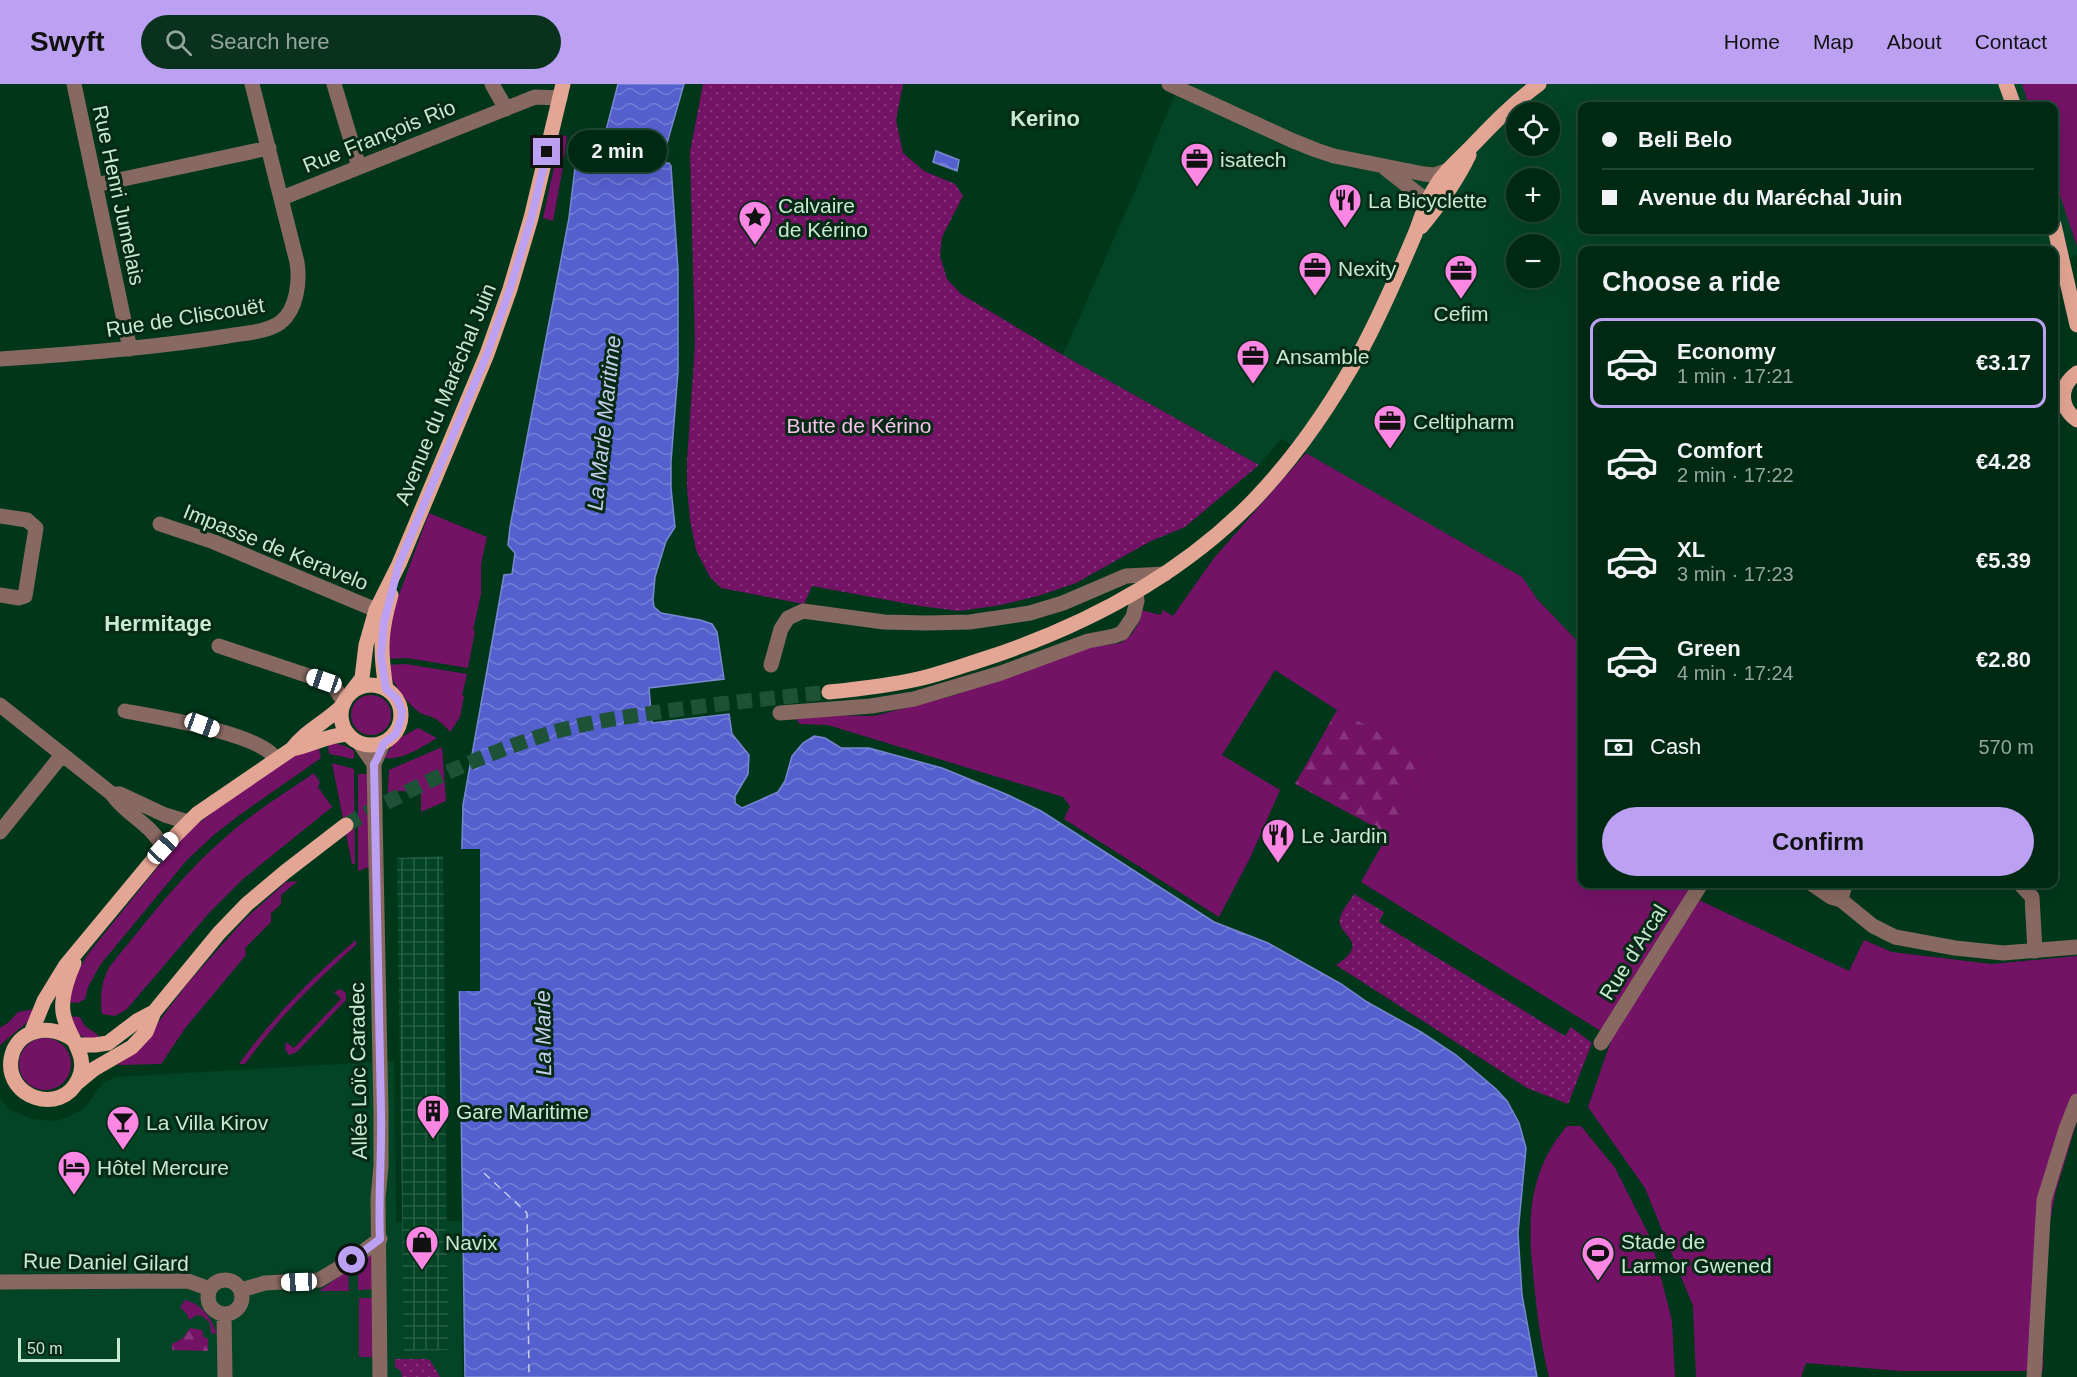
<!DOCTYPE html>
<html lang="en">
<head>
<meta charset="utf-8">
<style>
  body { margin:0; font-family:Helvetica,sans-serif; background:#0a311d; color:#f1f3f6; height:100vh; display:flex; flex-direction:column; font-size:22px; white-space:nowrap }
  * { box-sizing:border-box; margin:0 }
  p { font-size:20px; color:#95a6a0 }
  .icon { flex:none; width:33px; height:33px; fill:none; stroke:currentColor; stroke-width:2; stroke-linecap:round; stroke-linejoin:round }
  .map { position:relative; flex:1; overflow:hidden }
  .drawer { position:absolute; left:1578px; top:162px; width:480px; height:642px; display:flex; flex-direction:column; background:#002914; border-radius:12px; box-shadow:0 6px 24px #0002,0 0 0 2px #224534 }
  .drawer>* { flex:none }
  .hud { position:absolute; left:1578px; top:18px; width:480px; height:132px; border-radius:12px; box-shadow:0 6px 24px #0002,0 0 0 2px #224534; display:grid; align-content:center; height:132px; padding:0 24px; background:#002914 }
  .controls { position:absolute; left:1506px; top:18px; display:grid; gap:12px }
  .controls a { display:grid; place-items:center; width:54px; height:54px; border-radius:50%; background:#002914; box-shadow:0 6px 24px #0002,0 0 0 2px #224534; font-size:30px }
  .scale { position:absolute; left:18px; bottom:15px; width:102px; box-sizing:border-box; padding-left:6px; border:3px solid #c8e9d2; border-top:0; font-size:16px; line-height:21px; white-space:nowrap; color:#c8e9d2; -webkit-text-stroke:4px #062a16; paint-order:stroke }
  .end { position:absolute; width:27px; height:27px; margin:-14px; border:8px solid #bca0f2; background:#111; box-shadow:0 0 0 3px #111 }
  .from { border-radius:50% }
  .bubble { position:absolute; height:42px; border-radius:21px; background:#002914; box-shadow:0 6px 24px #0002,0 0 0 2px #224534; font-size:20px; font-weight:700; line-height:42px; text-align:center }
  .car { position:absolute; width:18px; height:36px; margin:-18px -9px; border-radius:8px; box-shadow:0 0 4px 2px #0007; background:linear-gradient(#fff 24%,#345 0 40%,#fff 0 76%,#345 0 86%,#fff 0) }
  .hud b { display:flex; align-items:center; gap:21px; height:57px; font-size:22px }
  .hud b+b { border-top:2px solid #224534 }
  .hud i { width:15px; height:15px; background:#f1f3f6 }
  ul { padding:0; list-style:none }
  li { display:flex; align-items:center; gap:18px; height:90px; margin:0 12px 9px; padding:0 12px; border:3px solid transparent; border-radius:12px }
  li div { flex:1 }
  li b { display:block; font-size:22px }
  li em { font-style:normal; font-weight:700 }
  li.selected { border-color:#bca0f2 }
  li>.icon { width:54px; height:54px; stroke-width:1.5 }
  h2 { padding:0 24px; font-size:27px; line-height:72px }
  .pay { display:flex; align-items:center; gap:15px; height:66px; padding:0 24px; font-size:22px }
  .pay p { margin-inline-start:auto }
  .action { display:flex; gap:12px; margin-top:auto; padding:12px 24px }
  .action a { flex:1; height:69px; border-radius:36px; background:#bca0f2; color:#111; font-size:24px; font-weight:700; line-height:69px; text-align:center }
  header { display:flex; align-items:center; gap:36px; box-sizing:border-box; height:84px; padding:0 30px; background:#bca0f2; color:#111 }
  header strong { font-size:28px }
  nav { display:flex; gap:33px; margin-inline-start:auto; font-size:21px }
  .search { width:420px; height:54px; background:#0a311d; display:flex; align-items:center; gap:15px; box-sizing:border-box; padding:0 21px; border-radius:33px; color:#95a6a0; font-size:22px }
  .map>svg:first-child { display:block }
</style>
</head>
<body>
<header>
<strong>Swyft</strong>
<div class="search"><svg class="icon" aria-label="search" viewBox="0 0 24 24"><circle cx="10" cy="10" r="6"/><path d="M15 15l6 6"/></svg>Search here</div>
<nav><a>Home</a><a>Map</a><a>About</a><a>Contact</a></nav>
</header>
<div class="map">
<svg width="2077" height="1293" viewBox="0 0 2077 1293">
  <defs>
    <pattern id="industrial-grid" width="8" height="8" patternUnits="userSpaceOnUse" patternTransform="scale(1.5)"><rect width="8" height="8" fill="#044426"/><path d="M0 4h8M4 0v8" fill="none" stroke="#275f45"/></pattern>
    <pattern id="forest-firs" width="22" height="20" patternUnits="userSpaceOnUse" patternTransform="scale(1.5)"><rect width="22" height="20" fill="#741266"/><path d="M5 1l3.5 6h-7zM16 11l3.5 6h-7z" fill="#86347b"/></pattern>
    <pattern id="park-dots" width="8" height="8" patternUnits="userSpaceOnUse" patternTransform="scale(1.5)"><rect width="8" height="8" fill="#741266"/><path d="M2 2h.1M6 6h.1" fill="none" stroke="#86347b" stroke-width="1.8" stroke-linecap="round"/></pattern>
    <pattern id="water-waves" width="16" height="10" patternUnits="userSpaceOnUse" patternTransform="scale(1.5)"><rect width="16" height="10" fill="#5560cf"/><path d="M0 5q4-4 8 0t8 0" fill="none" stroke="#747ed6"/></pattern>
  </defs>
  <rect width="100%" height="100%" fill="#00371b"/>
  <path fill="#044426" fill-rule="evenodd" d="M1194,0h883v171l-23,7v-12h-472v396l-45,-47 -15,-22 -241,-138 -22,26 -196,-110 75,-171 37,-90zM1582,22h472v124h-472zM1516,28h34v34h-34zM1516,94h34v34h-34zM1516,160h34v34h-34z
    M394,977l2,161 66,-1v156h-462v-278l10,11 22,9 23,2 14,-4 16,-9 18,-25 13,-6z"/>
  <path fill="url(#industrial-grid)" d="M443,772l5,494 -44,1 -7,-493z"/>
  <path fill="#741266" d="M2022,0h55v162l-23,-68v-72h-25z
    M561,51l6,1 -3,22 -4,-1 -2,8 5,2 -10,54 -10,-3z
    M1306,369l216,124 15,22 45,47v238h112l5,16 150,71 15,-31 28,12 100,12 85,-8v165l-22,73 -11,63 -1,114h-142l-95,-8 -5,14h-105l-3,-71 -48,-118 -57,-81 24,-69 -251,-156 27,-48 38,-78 -89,-46 -62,-40 -53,85 58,35 -30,68 -31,59 -155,-98 6,-13 -7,-9 -235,-72 -28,-1 -5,-7 26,-2 53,1 81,-21 132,-47 34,-5 10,-8 9,-14 1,-11 20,5 2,-5 10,6 41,-58z
    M429,429l58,24 -6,27v30l-8,36 2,1 -7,37 -61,-10 -23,1 2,-29z
    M406,580l61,10 -5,21 2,1 -4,21 -10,15c-5,-6 -11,-12 -18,-15 -5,-2 -9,-2 -13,-5 -15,-11 -27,-31 -33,-47z
    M351 631a20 20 0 1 1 40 0a20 20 0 1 1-40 0Z
    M418,644l19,10c-16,9 -34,23 -53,20l12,-18z
    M318,660l3,14 -83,58 -23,18 -28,26 -87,105 -12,22 -3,12 -7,4 -9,-1 4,-22 15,-26 85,-106 18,-19 31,-24 76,-52z
    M328,660c10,-1 17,1 26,7v8l-25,-5z
    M442,663l4,54 -25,11v-20l-23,-1v15h-11l2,-36z
    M332,679l22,6 1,95h-3z
    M314,689l6,9 -2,5 14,20 -89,72 -34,34 -83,97 -11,6 -13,-2c-2,-19 -1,-32 8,-48 37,-45 73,-93 118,-131 26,-23 57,-42 86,-62z
    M358,690h9l2,93 -11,4z
    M298,797l-17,14v9l-10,9v9l-26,26 1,7 -60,72 -25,37 -44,1 20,-14 50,-67 58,-65 41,-37z
    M356,856v5c-41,37 -79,74 -111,119h-6c34,-47 73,-87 117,-124z
    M340,905l6,4v7l-49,52 -8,3 -4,-6 1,-7 8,6 47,-49 -7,-7z
    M36,925l-5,10 -31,26v-17l9,-6 9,-10z
    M67,932l13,1 5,9 13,9v5c-21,-2 -21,-7 -31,-24z
    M19 980a26 26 0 1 1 52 0a26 26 0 1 1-52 0Z
    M1567,1042h14l34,42 36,71 21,82 3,56h-126c-8,-32 -12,-63 -15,-95 -7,-59 -7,-109 33,-156z
    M376,1167l-1,38 -17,1v-26z
    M348,1186l1,21h-30z
    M359,1214h17v59h-17z
    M185,1216c16,3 27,19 32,34l-6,-1 -1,-10 -8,-7 -5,-1 -8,5 -2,-6 -7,-7z"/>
  <path fill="url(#forest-firs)" d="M1337,626l89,46 -38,78 -93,-50z
    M190,1244l12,2 2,8h4v13l-36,-1v-6l11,-6z"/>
  <path fill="url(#park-dots)" d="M703,0h200l-7,36 7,33 21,18 31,13 8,12 -21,41 -2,19 7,23 14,15 102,61 196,110 -74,62 -34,14 -75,42 -38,13 -37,9 -42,6 -39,-5 -108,-20 -8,18 -83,-16 -11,-11 -14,-27 -6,-30 -3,-32v-28l8,-115 -5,-193z
    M1354,810l30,18 -5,10 186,114 6,-9 21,16 -24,61 -41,-16 -191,-123c37,-23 0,-30 4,-46 1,-8 10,-18 14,-25z
    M395,1275h30l5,1 10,17h-38l-1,-6 -6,-4z"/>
  <path fill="url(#water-waves)" stroke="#7889d0" stroke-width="1.5" d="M618,0h66l-21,73v6h6l2,3 7,104v101l-7,91v26l4,39 -9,14 -11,36 -2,23 1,7 7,6 39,7 12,4 5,8 7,47 -75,9 3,35 77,-9 3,20 17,21 -1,19 -13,22v7l7,5 36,-16 7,-11 7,-25 11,-13 11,-7 11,2 16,10h28l73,20 66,27 33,16 173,111 54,21 73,41 26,18 54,30 35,23 40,34 11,12 12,22 7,25 -8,85 4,62 15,82h-1072l-6,-414 4,-158 41,-230 8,-1 3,-21 -7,-8 2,-18 59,-309 6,-50 20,5z
    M936,67l23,9 -2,11 -24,-9z"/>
  <path fill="#00371b" d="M458,765h22v142h-24z"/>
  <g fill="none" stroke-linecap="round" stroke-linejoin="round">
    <path stroke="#c7ceea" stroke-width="1.5" stroke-dasharray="8 6" stroke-linecap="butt" d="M484,1089l43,40 2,164"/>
    <path stroke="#1e5236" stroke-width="15" stroke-dasharray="15 8" stroke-linecap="butt" d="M346,741c66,-38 135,-71 208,-93 28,-8 57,-13 85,-17 63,-10 127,-16 190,-23"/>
    <path stroke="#886961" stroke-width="15" d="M74,0l56,265
      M334,0l25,83
      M492,0l14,25
      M1169,0l122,56 25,10 18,6 90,18 11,1 13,-5
      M1385,84l42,33 11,5
      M95,101l174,-37
      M282,114l253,-101 25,1
      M0,275c77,-5 153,-11 228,-23 16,-3 40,-4 53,-14 16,-13 19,-41 16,-60l-45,-178
      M0,432l27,4 9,8 -11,68 -6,2 -19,-3
      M160,440l54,18 162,68
      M219,562l105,35 10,5 10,17
      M771,581l10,-36 7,-11 15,-7 81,11 42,1 44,-1 60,-9 33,-10 63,-27 39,-2
      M0,621l112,89c14,21 40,30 51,54
      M125,627c31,6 135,22 151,48
      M780,629l91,-7 43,-7 87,-26 87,-32 26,-5 8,-3 11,-16 4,-16 -1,-8
      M360,660l14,20
      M115,710h5l45,21 23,7
      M0,748l62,-77
      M1812,800l19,13 10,3 32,26 22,11 60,11 48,5 74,-6
      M2020,800l12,13 3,54
      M1841,816l4,-16
      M1601,959l100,-159
      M208 1213a17 17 0 1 1 34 0a17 17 0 1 1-34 0Z
      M0,1198l188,-1 22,8
      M241,1206l24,-7 54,-3 30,-18 31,-23
      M224,1230l1,63
      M380,1293l-2,-179 3,-32v-54l-7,-348 9,-21
      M2034,1293l10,-177 22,-71 11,-28"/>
    <path stroke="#e3a594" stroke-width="15" d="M2006,0l8,22
      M2054,141l23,100
      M1421,143c19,-23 35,-45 48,-72
      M2077,289c-18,13 -18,34 0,47
      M341 631a30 30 0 1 1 60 0a30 30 0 1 1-60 0Z
      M386,605c-6,-39 -6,-56 5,-94
      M829,608c30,-3 59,-6 89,-13 22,-5 44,-13 66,-20 101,-33 195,-82 270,-159 44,-46 79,-98 109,-153 19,-36 36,-75 52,-113 6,-15 10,-31 19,-45 9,-16 23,-28 36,-41 22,-23 43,-45 69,-64
      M349,611l13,-17 4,-33 10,-35 23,-46 88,-210 23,-65 21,-71 32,-134
      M292,665c13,-18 34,-27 50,-43
      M31,949l13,-32 22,-36 97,-117 34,-34 95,-65c20,-4 33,-13 55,-15
      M72,955c-22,-16 -56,-10 -61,20 -6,39 50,57 67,21 13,-25 -12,-44 -15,-68 -2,-15 5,-36 11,-49
      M76,961h19l13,-2 29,-22 17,-9
      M77,999l17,-14 38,-22 14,-15 8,-20 65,-79 28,-29 38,-32 61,-47"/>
  </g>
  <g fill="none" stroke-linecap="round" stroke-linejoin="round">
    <path stroke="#bca0f2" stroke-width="8" d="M352,1176l28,-21c-2,-42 2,-84 1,-127l-7,-348 3,-5 7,-16 12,-9 5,-15 1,-7 -5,-13 -11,-10 -5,-33 3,-34 15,-58 88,-210 23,-65 21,-70 16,-67"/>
  </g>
  <defs>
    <g id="office-pin" transform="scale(1.725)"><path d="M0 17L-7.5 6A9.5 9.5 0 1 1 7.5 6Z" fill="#fc86e4" stroke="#062a16"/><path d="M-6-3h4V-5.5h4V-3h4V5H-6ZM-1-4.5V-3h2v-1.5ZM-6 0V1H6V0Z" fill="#111"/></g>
    <g id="restaurant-pin" transform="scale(1.725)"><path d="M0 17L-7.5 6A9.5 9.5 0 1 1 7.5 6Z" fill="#fc86e4" stroke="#062a16"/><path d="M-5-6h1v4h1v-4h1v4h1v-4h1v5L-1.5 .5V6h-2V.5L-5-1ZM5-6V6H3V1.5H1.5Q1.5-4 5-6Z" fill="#111"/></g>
    <g id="sight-pin" transform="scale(1.725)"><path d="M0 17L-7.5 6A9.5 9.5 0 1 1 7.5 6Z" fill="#fc86e4" stroke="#062a16"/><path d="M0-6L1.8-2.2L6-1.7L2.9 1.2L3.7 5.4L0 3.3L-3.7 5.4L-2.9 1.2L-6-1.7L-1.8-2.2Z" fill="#111"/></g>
    <g id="building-pin" transform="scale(1.725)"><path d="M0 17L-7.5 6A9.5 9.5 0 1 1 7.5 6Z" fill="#fc86e4" stroke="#062a16"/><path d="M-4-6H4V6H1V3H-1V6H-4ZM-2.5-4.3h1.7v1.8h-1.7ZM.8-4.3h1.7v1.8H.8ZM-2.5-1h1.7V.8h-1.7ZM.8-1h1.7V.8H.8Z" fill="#111"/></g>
    <g id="bar-pin" transform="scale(1.725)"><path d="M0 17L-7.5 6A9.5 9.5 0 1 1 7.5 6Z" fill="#fc86e4" stroke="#062a16"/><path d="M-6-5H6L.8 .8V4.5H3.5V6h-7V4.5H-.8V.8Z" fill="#111"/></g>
    <g id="hotel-pin" transform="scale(1.725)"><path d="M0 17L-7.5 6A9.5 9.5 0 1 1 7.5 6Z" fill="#fc86e4" stroke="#062a16"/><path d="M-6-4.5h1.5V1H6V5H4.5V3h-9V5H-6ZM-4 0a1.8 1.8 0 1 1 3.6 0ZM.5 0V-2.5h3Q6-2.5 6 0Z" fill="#111"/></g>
    <g id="shop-pin" transform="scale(1.725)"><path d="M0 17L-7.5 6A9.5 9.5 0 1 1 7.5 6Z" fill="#fc86e4" stroke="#062a16"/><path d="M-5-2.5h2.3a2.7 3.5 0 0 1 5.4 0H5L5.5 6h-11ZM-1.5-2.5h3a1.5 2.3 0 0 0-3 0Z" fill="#111"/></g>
    <g id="stadium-pin" transform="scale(1.725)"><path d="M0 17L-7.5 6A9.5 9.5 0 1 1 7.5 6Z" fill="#fc86e4" stroke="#062a16"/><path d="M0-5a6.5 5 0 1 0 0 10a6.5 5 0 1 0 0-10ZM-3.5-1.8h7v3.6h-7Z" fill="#111"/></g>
  </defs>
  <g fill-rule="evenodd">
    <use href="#office-pin" x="1197" y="75"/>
    <use href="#restaurant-pin" x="1345" y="116"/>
    <use href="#sight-pin" x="755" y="133"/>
    <use href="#office-pin" x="1315" y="184"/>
    <use href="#office-pin" x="1461" y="187"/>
    <use href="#office-pin" x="1253" y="272"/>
    <use href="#office-pin" x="1390" y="337"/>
    <use href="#restaurant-pin" x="1278" y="751"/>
    <use href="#building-pin" x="433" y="1027"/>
    <use href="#bar-pin" x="123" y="1038"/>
    <use href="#hotel-pin" x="74" y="1083"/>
    <use href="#shop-pin" x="422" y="1158"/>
    <use href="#stadium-pin" x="1598" y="1169"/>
  </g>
  <g text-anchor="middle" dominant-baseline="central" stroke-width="6" stroke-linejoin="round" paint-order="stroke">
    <g font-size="21" fill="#c8e9d2" stroke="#062a16">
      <text transform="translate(379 52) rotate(-22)">Rue François Rio</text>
      <text transform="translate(119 111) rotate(78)">Rue Henri Jumelais</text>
      <text transform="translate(185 233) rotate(-9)">Rue de Cliscouët</text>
      <text transform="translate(445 310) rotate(-68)">Avenue du Maréchal Juin</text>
      <text transform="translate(276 463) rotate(22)">Impasse de Keravelo</text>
      <text transform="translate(1633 868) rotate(-58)">Rue d'Arcal</text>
      <text transform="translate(358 987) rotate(-91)">Allée Loïc Caradec</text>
      <text transform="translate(106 1178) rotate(1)">Rue Daniel Gilard</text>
    </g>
    <g font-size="21" fill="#c8e9d2" stroke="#062a16" text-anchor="start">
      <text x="1220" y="75">isatech</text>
      <text x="1368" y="116">La Bicyclette</text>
      <text x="778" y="121">Calvaire<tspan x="778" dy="24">de Kérino</tspan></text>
      <text x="1338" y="184">Nexity</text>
      <text x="1461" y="229" text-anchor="middle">Cefim</text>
      <text x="1276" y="272">Ansamble</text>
      <text x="1413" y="337">Celtipharm</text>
      <text x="1301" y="751">Le Jardin</text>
      <text x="456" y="1027">Gare Maritime</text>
      <text x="146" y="1038">La Villa Kirov</text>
      <text x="97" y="1083">Hôtel Mercure</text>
      <text x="1621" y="1157">Stade de<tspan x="1621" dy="24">Larmor Gwened</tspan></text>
      <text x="445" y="1158">Navix</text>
    </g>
    <g font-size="21" fill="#f8c2eb" stroke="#062a16">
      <text x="859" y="341">Butte de Kérino</text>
    </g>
    <g font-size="22" font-weight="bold" fill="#c8e9d2" stroke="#062a16">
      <text x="1045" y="34">Kerino</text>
      <text x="158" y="539">Hermitage</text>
    </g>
    <g font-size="22" font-style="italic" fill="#c7ceea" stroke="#062a16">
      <text transform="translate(604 339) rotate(-84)">La Marle Maritime</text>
      <text transform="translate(543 949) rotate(-91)">La Marle</text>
    </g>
  </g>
</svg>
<div class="controls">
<a><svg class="icon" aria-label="locate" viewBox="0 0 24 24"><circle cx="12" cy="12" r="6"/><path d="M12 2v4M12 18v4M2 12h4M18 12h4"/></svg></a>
<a>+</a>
<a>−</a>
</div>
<div class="scale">50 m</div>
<i class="end from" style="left:352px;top:1176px"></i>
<i class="end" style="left:547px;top:68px"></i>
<div class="bubble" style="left:568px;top:46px;width:99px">2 min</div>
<i class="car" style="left:324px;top:597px;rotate:289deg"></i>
<i class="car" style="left:202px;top:641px;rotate:110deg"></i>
<i class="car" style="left:163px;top:764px;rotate:43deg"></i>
<i class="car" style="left:299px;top:1198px;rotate:268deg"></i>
<div class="hud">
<b><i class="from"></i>Beli Belo</b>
<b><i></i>Avenue du Maréchal Juin</b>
</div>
<section class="drawer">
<h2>Choose a ride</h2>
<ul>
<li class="selected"><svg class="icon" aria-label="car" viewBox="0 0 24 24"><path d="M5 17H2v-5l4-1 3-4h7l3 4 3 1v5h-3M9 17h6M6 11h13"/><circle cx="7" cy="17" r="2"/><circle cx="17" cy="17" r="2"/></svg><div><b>Economy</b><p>1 min · 17:21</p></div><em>€3.17</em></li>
<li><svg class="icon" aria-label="car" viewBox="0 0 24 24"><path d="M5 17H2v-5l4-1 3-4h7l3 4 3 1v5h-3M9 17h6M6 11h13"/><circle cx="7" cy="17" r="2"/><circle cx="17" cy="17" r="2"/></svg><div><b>Comfort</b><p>2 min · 17:22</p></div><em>€4.28</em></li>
<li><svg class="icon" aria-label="car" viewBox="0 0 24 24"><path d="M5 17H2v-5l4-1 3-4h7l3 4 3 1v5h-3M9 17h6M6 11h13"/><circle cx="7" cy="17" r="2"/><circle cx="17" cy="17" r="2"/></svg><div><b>XL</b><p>3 min · 17:23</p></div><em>€5.39</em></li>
<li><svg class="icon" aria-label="car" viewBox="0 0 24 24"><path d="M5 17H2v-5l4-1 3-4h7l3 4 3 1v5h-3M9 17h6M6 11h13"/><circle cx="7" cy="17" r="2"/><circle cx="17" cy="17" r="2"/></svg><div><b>Green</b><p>4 min · 17:24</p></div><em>€2.80</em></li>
</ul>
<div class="pay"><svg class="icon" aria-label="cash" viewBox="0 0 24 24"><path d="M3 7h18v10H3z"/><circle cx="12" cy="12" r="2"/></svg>Cash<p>570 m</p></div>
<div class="action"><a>Confirm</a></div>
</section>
</div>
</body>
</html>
